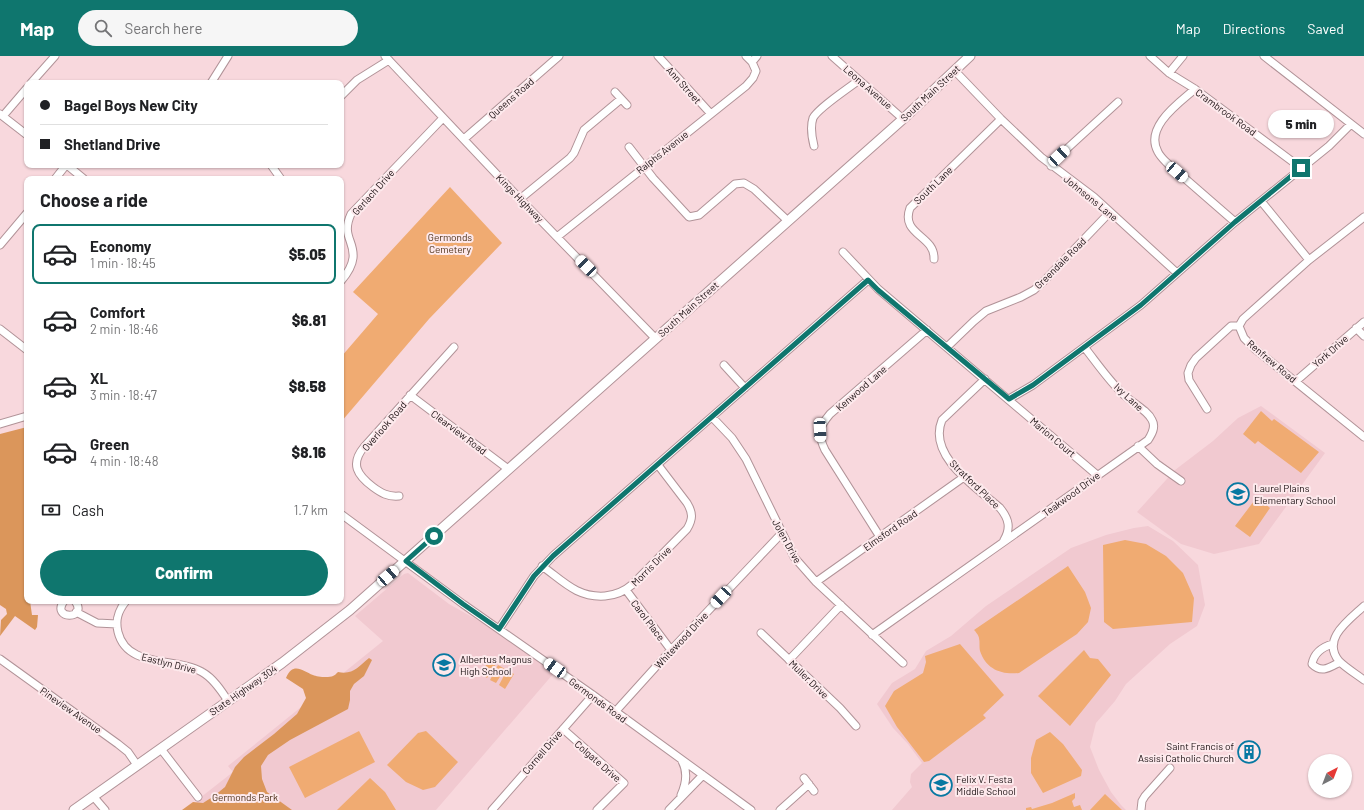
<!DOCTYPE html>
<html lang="en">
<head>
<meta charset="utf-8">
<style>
  body { margin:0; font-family:Barlow,sans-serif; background:#f6f6f6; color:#202124; height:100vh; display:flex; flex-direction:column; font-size:15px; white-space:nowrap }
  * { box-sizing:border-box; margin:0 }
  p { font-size:13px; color:#757577 }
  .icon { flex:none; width:22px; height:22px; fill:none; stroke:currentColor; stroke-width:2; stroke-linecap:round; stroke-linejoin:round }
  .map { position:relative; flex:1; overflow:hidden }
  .panel { position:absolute; left:24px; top:120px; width:320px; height:428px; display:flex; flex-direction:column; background:#fff; border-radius:8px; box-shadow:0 1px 3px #0004 }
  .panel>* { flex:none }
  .banner { position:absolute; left:24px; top:24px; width:320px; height:88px; border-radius:8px; box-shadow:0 1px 3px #0004; display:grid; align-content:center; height:88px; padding:0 16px; background:#fff }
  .needle { width:26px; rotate:42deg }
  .controls { position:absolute; left:1308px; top:698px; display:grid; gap:8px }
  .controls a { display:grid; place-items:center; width:44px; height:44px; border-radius:50%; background:#fff; box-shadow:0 1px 3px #0004; font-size:20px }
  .end { position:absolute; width:18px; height:18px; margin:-9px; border:5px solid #0f766e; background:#fff; box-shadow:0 0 0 2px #fff }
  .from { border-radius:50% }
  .bubble { position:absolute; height:28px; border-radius:14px; background:#fff; box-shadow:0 1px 3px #0004; font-size:13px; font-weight:800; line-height:28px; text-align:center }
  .car { position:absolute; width:12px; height:24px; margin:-12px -6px; border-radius:5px; box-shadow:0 0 3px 1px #0007; background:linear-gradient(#fff 24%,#345 0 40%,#fff 0 76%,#345 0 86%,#fff 0) }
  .banner b { display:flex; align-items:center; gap:14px; height:38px; font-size:15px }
  .banner b+b { border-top:1px solid #e0e0e0 }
  .banner i { width:10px; height:10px; background:#202124 }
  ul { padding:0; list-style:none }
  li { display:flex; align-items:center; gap:12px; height:60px; margin:0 8px 6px; padding:0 8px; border:2px solid transparent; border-radius:8px }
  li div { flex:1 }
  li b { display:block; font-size:15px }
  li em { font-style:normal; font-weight:800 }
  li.on { border-color:#0f766e }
  li>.icon { width:36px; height:36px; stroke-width:1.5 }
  h2 { padding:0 16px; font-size:18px; line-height:48px }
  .pay { display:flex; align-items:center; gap:10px; height:44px; padding:0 16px; font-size:15px }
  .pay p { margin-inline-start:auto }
  .button { display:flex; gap:8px; margin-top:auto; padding:8px 16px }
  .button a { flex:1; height:46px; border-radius:24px; background:#0f766e; color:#fff; font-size:16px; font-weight:800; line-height:46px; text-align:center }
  header { display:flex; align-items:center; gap:24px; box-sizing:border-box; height:56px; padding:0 20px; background:#0f766e; color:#fff }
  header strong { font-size:19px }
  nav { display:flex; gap:22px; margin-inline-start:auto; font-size:14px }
  .search { width:280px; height:36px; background:#f6f6f6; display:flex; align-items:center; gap:10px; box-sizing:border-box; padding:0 14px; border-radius:22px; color:#757577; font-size:15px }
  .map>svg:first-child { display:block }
</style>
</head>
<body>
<header>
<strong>Map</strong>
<div class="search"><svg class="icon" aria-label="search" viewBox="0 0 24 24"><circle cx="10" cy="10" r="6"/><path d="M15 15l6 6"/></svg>Search here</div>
<nav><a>Map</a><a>Directions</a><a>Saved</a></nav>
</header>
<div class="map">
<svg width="1364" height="754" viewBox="0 0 1364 754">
  <rect width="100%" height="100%" fill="#f8d8dd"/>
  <path fill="#f1c9d0" d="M1261,350l64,47 -66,91 -45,10 -33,-10 -44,-32 38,-42 38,-29 25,-23z
    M1148,470l25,15 25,24 7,40 -8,21 -27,18 -44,40 -11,17 -19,22 -6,24 9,23 12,22 10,13 5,5h-234l20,-23 -2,-5 1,-8 11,-11 -14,-19 -15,-16 -16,-24 15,-21 23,-14 11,-18 25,-15 35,-30 85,-58 35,-13 28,-7z
    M408,517l41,31 32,18 73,51 -118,137h-233l-7,-9 37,-29 -5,-6 155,-125 -28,-25 49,-42z"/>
  <path fill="#f0ab72" d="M450,131l52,56 -73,76 -88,103v-65l37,-43 -25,-22z
    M1261,355l11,10 2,-2 45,33 -18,21 -43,-32 -3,3 -12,-10z
    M1257,441l13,11 -20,29 -15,-11z
    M1125,484l21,4 20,12 17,17 11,25 -2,24 -79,7 -9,-7 -1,-77z
    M1068,510l17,26 6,16 -3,14 -11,12 -58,39c-18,2 -33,-4 -39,-22 -1,-5 0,-9 -1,-13 0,-2 -3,-6 -5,-8z
    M960,588l44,51 -21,20 3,3 -57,43 -5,1 -27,-35 -12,-21 9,-15 29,-18 3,-11 -1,-6z
    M1084,594l6,8 8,1 13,16 -41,51 -32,-30z
    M489,604l7,4 -9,14 -6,-4z
    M498,609l7,4 -9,14 -6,-3z
    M507,614l7,4 -9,15 -6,-4z
    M359,675l16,31 -70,36 -16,-31z
    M426,675l32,31 -23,25 -12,3 -17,-8 -19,-17 31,-32z
    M1050,676l13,12 19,26 -1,6 -38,17 -12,-20v-15l5,-18z
    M370,722l15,14 11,18h-59z
    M1075,737v5l-3,3 2,6 6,-2 2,5h-58h2v-2l5,-1 1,2 20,-6z
    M1105,738l17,16h-32z"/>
  <path fill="#db965b" d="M27,371v174h3l2,14h6l-1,12 -2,3 -20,-14 -15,20 1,-16 6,-6 -1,-5 -6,-4v-171z
    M369,602l3,2 -8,16 -10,8 -4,7v9l-2,9 -58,31 -22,15 -7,11 1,13 5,13 25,18h-110l11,-8 10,1 11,-7 11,-9 10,-20 9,-10 30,-23 23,-20 9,-16 -3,-9 -17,-11c7,-17 17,-7 27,-3 4,2 16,3 20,1 2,-1 3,-2 5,-4 15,3 20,-5 31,-14z"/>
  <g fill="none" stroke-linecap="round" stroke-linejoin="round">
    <g stroke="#b19398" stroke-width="9">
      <path id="minor" d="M385,0l135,143 135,139
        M658,0l53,58
        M832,0l71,63
        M1150,0l19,17 26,16 106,79
        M1264,0l100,78
        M752,6l5,-6
        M955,15l46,48 40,38 53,40 83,76
        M1169,17l14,-17
        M31,27l24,-27
        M211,27l17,-27
        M1195,33c-16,14 -51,38 -37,63 2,4 5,7 8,10l69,60
        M615,36l12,13
        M341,40l16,-16 32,-20
        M0,58l27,21
        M3,60l24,-28
        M464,83l95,-83
        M814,90c-2,-8 -4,-19 -1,-28 5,-10 36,-30 46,-38
        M629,91l24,31 36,39 10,-2 36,-31 9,-1 10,6 34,32
        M67,109l17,14
        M271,109l10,14
        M1051,110l8,-10 59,-54
        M55,123l11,-14
        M520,143l50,-41 4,-5 10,-23 37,-31
        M1261,145l48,59
        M557,181l189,-151 7,-8 3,-7 -4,-9 -6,-6
        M0,189l27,-32
        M843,196l35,37 219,186
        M934,203c1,-24 -34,-24 -24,-51l91,-89
        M341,225c6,-7 11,-14 12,-23 2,-17 -12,-22 -2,-44l92,-96
        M1239,270l5,12 11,11 109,88
        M1239,270l4,-7 66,-59 55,-43
        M1356,272l8,8
        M0,273l27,21
        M947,291l27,-26 12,-10 35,-14 13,-7 10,-9 66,-69
        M724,309l21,23
        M985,323l-43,41c-15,36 35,68 58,88 9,11 11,20 4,32
        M1296,325l68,-59
        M410,339l98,74
        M1009,343l24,-14 108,-80 94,-83 94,-76 22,-22
        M1207,353l-18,-29 -1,-7 3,-8 5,-7 35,-32h8
        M712,361l20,21 14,21 48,98 22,25 87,81
        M0,368l27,-8
        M1138,390l19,18 24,17
        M399,440c-11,1 -18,-3 -26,-9 -16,-12 -23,-23 -9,-40l90,-100
        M341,458l122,90 130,91 158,115
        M880,481l-55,-87c-8,-17 -6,-23 5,-36l97,-84
        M542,510c21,15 35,32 63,30 11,-1 20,-5 28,-12l54,-55c6,-10 6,-16 0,-26l-29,-38
        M816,526l148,-105
        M626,534l45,60
        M64,545c-14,19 25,19 11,0
        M126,545c-8,10 -11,19 -8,31 9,37 58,25 84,40 11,6 19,18 26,29
        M1364,550c-15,14 -43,33 -25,55 7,7 17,13 25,19
        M76,556l21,11 20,1
        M499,573l35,-53 19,-20 315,-276
        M761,577l79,75 16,18
        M872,579l276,-195c4,-6 8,-13 4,-20 -5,-11 -24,-19 -32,-29 -13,-13 -24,-29 -35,-43
        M1333,588c-11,3 -19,9 -21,20 10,10 18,3 28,-2
        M0,603l118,85 10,8 9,13
        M789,604l52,-55
        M615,656l56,-62 110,-116
        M563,673l61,54 -27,27
        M161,693l37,48
        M804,722l10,13
        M681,739c5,-11 7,-23 1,-34
        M93,740l12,14
        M492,754l101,-115
        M669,754l34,-35
        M780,754l29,-26
        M1141,754l1,-9 3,-5 25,-28"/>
    </g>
    <g stroke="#b19398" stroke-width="11">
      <path id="major" d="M74,754l208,-147 68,-53 553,-491 67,-63"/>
    </g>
    <use href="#minor" stroke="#fff" stroke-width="7"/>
    <use href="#major" stroke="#fff" stroke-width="9"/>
  </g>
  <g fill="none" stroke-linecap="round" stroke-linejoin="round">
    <path stroke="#0f766e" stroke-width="5" d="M434,480l-28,25 57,43 36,25 35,-53 19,-20 315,-276 10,10 131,109 24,-14 108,-80 94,-83 66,-54"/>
  </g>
  <defs>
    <g id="school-ring" transform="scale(1.15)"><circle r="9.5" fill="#fde9ec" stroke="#0778a2" stroke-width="1.5"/><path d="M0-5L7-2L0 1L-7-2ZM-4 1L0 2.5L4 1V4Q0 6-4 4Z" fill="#0778a2"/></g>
    <g id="building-ring" transform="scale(1.15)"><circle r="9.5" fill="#fde9ec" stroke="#0778a2" stroke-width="1.5"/><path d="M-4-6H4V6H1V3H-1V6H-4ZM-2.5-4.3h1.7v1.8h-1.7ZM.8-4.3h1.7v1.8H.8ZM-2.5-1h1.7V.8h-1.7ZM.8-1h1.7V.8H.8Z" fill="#0778a2"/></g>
  </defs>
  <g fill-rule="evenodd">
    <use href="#school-ring" x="1238" y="438"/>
    <use href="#school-ring" x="444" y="609"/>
    <use href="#building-ring" x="1249" y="696"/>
    <use href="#school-ring" x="941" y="729"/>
  </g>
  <g text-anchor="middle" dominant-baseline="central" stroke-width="4" stroke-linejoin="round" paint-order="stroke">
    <g font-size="10" fill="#1a1012" stroke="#fde9ec">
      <text transform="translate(684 29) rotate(48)">Ann Street</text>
      <text transform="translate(868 31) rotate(41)">Leona Avenue</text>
      <text transform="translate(930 37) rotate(-43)">South Main Street</text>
      <text transform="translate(511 42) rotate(-41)">Queens Road</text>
      <text transform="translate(1226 56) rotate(36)">Crambrook Road</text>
      <text transform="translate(662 96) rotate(-38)">Ralphs Avenue</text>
      <text transform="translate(933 129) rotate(-44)">South Lane</text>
      <text transform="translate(373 136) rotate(-48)">Gerlach Drive</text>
      <text transform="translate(520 142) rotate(46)">Kings Highway</text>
      <text transform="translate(1091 142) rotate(39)">Johnsons Lane</text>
      <text transform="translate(1060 207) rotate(-45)">Greendale Road</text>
      <text transform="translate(688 253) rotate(-42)">South Main Street</text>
      <text transform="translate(1330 295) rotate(-41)">York Drive</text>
      <text transform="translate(1272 305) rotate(40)">Renfrew Road</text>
      <text transform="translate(861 332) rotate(-41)">Kenwood Lane</text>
      <text transform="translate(1129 341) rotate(43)">Ivy Lane</text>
      <text transform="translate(384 370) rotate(-49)">Overlook Road</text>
      <text transform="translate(459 376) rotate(37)">Clearview Road</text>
      <text transform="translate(1053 381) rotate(40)">Marion Court</text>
      <text transform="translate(975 428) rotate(44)">Stratford Place</text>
      <text transform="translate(1071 438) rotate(-36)">Teakwood Drive</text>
      <text transform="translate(890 474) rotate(-35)">Elmsford Road</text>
      <text transform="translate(787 485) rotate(61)">Jolen Drive</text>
      <text transform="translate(651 510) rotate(-45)">Morris Drive</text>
      <text transform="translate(648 564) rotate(53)">Carol Place</text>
      <text transform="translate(681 584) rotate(-47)">Whitewood Drive</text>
      <text transform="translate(169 607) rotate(14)">Eastlyn Drive</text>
      <text transform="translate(809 623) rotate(44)">Muller Drive</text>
      <text transform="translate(243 634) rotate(-35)">State Highway 304</text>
      <text transform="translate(598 644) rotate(36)">Germonds Road</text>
      <text transform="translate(71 654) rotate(35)">Pineview Avenue</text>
      <text transform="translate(542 696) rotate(-49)">Cornell Drive</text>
      <text transform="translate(598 705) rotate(41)">Colgate Drive</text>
    </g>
    <g font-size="10" fill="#4a2d14" stroke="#fde9ec">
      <text x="450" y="181">Germonds<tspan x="450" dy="12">Cemetery</tspan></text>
      <text x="245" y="741">Germonds Park</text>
    </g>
    <g font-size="10" fill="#1a1012" stroke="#fde9ec" text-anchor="start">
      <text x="1254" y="432">Laurel Plains<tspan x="1254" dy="12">Elementary School</tspan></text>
      <text x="460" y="603">Albertus Magnus<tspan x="460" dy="12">High School</tspan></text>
      <text x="1234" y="690" text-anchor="end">Saint Francis of<tspan x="1234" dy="12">Assisi Catholic Church</tspan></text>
      <text x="956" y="723">Felix V. Festa<tspan x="956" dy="12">Middle School</tspan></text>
    </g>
  </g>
</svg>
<div class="controls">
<a><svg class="needle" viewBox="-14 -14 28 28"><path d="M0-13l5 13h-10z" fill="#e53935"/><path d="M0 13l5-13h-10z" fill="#757577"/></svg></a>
</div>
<i class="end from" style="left:434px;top:480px"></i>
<i class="end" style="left:1301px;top:112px"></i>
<div class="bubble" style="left:1268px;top:54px;width:66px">5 min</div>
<i class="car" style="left:1059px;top:100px;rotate:47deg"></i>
<i class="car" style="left:1177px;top:116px;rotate:131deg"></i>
<i class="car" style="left:586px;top:210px;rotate:315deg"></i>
<i class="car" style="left:820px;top:374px;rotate:177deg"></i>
<i class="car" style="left:388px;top:520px;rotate:49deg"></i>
<i class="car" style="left:721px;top:541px;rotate:223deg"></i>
<i class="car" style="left:555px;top:612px;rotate:305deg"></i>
<div class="banner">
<b><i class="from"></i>Bagel Boys New City</b>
<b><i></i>Shetland Drive</b>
</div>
<section class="panel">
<h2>Choose a ride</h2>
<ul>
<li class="on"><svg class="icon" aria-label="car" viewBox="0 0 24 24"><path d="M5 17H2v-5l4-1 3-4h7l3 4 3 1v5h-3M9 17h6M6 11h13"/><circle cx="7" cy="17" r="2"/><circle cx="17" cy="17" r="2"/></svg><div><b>Economy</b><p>1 min · 18:45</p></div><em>$5.05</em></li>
<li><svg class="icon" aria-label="car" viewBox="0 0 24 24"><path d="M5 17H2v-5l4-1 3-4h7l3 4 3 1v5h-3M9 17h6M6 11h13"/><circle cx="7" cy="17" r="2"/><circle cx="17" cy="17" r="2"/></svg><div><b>Comfort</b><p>2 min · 18:46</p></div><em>$6.81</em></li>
<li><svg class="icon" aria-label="car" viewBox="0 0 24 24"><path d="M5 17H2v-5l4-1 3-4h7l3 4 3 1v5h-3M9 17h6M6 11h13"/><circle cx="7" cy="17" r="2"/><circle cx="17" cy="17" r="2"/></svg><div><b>XL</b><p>3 min · 18:47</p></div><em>$8.58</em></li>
<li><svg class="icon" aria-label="car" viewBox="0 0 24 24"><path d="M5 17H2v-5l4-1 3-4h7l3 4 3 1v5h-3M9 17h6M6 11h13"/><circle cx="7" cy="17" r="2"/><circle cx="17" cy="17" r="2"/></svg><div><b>Green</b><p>4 min · 18:48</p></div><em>$8.16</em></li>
</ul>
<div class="pay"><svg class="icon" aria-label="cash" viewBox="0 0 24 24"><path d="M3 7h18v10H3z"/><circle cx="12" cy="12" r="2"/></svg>Cash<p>1.7 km</p></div>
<div class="button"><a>Confirm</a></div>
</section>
</div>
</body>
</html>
